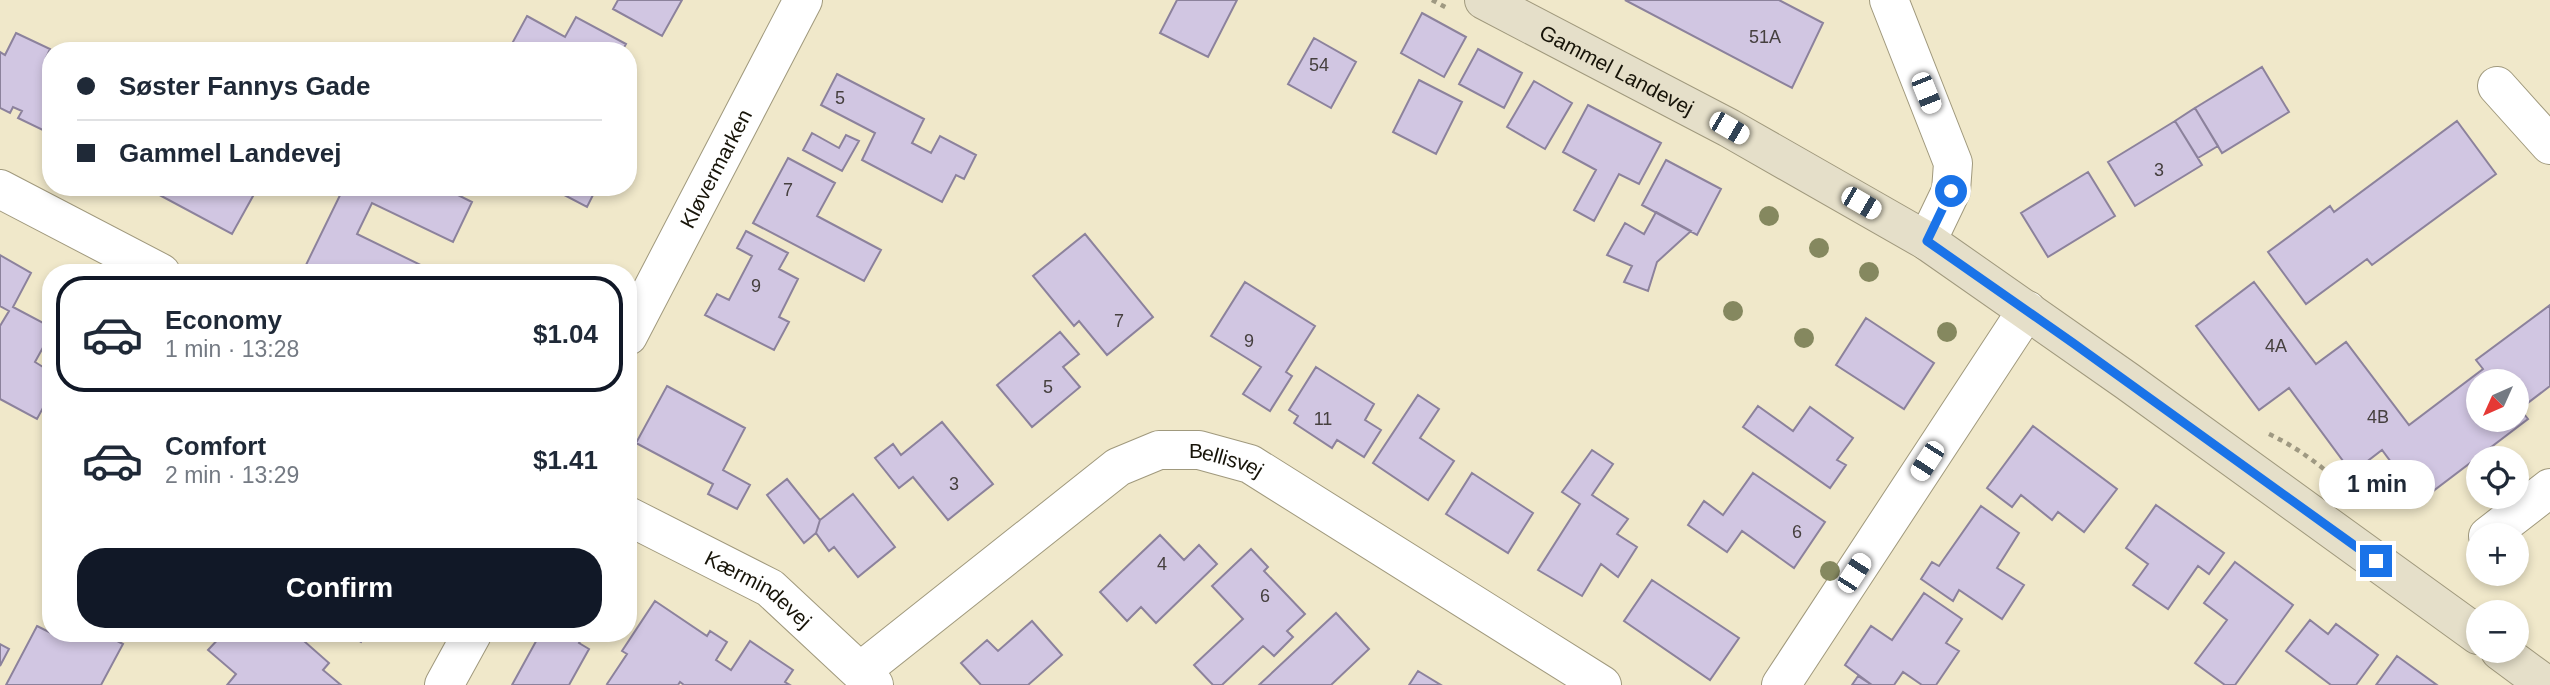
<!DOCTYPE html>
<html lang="en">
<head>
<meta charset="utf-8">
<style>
  body { margin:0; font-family:Helvetica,sans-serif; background:#f6f6f7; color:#1f2937; height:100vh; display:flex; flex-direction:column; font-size:26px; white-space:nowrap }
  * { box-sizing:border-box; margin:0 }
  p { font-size:23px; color:#747a83 }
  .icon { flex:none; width:38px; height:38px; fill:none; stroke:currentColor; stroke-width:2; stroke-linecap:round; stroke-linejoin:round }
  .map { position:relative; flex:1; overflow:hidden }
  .side { position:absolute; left:42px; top:264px; width:595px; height:378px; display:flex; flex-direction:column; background:#fff; border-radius:28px; box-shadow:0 4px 10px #0003 }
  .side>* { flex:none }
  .top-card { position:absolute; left:42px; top:42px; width:595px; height:154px; border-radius:28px; box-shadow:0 4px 10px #0003; display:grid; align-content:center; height:154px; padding:0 35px; background:#fff }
  .needle { width:46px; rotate:225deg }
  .fabs { position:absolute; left:2466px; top:369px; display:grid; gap:14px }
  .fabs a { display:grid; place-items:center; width:63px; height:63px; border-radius:50%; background:#fff; box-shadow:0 4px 10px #0003; font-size:35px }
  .end { position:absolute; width:32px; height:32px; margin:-16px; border:9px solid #1a73e8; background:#fff; box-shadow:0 0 0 4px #fff }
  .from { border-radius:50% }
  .bubble { position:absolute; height:49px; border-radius:24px; background:#fff; box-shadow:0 4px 10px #0003; font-size:23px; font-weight:600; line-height:49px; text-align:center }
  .car { position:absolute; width:21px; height:42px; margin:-21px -10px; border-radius:9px; box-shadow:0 0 5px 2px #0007; background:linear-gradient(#fff 24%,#345 0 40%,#fff 0 76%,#345 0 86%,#fff 0) }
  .top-card b { display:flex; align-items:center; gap:24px; height:66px; font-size:26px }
  .top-card b+b { border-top:2px solid #e0e1e3 }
  .top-card i { width:18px; height:18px; background:#1f2937 }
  ul { padding:12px 0 0; list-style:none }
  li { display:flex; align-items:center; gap:21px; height:116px; margin:0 14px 10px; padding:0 21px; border:4px solid transparent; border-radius:28px }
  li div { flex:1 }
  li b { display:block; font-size:26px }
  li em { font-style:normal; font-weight:600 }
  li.active { border-color:#111827 }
  li>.icon { width:63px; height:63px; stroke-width:1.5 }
  .primary-button { display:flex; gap:14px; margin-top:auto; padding:14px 35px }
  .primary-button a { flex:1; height:80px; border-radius:28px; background:#111827; color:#fff; font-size:28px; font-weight:600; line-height:80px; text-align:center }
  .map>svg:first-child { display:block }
</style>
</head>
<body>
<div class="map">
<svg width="2550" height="685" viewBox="0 0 2550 685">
  <rect width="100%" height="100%" fill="#f0e8ca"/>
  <path fill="#d1c6e2" stroke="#8c829c" stroke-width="2" fill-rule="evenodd" d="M618,0h64l-20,36 -49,-27z
    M1177,0h60l-29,57 -48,-24z
    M1625,0h154l44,23 -31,65z
    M1422,13l44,24 -22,40 -43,-24z
    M527,16l38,21 11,-20 50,27 -4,7h-114z
    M16,33l34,16 -4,9 5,2v74l-33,-16 4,-7 -9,-4 -3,6 -10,-5v-56l5,3z
    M1314,38l42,24 -25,46 -43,-24z
    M1478,49l44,24 -18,35 -45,-24z
    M2262,67l27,45 -67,41 -27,-45z
    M837,74l87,45 -12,24 19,10 9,-17 36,19 -12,24 -8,-4 -14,27 -80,-42 13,-27 -54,-28z
    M1419,80l43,22 -26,52 -43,-22z
    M1534,81l38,22 -27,46 -38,-22z
    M1588,105l73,38 -22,41 -20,-10 -25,47 -20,-11 22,-40 -33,-18z
    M2195,108l23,38 -20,12 -23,-37z
    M2175,121l27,44 -67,41 -27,-44z
    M2457,121l39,53 -124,91 -5,-6 -61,45 -38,-52 62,-46 4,6z
    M812,133l27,15 7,-13 13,6 -17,30 -39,-21z
    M788,158l47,25 -18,33 64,34 -17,31 -111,-58z
    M1666,160l55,29 -24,46 -55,-30z
    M2088,172l27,44 -67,41 -27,-44z
    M154,187h104l-26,47 -80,-43z
    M344,187h98l30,15 -19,40 -81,-39 -15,31 74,36 -1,3h-119l-7,-4z
    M549,187h48l-10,20z
    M1656,212l35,19 -34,31 -9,29 -24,-9 8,-16 -25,-11 18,-32 19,11z
    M746,231l42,22 -9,16 19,10 -19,38 10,5 -15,28 -69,-35 12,-21 12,6 23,-44 -15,-8z
    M1085,234l68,83 -46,38 -28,-34 -5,5 -41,-50z
    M0,255l31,18 -18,34 38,20v6l-16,29 16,10v21l-14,26 -37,-20v-73l9,-15 -9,-5z
    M1245,282l70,44 -29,46 6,4 -22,35 -27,-17 18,-27 -50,-31z
    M2254,282l62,82 30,-22 63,83 74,-56 -7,-9 74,-55v81l-30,23 8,10 -108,82 -38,-51 -30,23 -63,-85 -30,22 -63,-84zM2478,382h38v38h-38z
    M1866,318l68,45 -30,46 -68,-44z
    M1060,332l19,22 -16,13 17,20 -48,40 -35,-42z
    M1316,367l58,37 -9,16 16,10 -17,27 -27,-17 -5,8 -38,-25 4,-7 -9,-6z
    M667,386l78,42 -22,42 27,15 -13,24 -29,-15 5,-10 -77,-41z
    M1418,395l21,14 -19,29 34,23 -26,39 -55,-37z
    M1758,406l35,25 17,-24 43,31 -16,22 9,5 -16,23 -87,-61z
    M942,422l51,62 -45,36 -35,-43 -14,11 -24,-30 18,-14 8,11z
    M2033,426l84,63 -33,43 -26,-20 -6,8 -31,-25 -9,12 -25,-19z
    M1592,450l21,14 -21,31 36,24 -11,15 20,13 -19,30 -17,-13 -19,32 -44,-26 42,-66 -18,-12z
    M1472,473l61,40 -25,40 -62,-39z
    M1753,473l72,49 -31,46 -52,-37 -15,21 -39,-27 16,-24 19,14z
    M787,479l33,41 -4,13 -12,10 -37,-48z
    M853,494l42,53 -37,30 -24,-30 -5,4 -13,-18 4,-13z
    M2156,505l68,48 -15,21 -11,-8 -30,43 -35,-24 15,-21 -22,-16z
    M1981,506l38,27 -22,35 27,17 -22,34 -43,-29 -6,11 -32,-22 11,-17 7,4z
    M1160,535l24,25 15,-15 18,19 -61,59 -15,-16 -14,14 -27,-29z
    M1251,549l17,18 -4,4 41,43 -18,17 6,6 -19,19 -11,-10 -41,39h-9l-19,-20 49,-46 -31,-33z
    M2235,562l58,43 -58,80h-10l-30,-22 32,-43 -23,-17z
    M1652,580l87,58 -29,42 -86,-59z
    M1924,593l38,26 -16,24 13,8 -23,34h-14l-19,-13 -9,13h-22l-27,-20 26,-39 21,14z
    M655,601l52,35 3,-5 17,11 -11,18 15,10 19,-29 43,29 -8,12 5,3h-106l-4,-3 -2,3h-69l-2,-1 20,-30 -5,-3z
    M1336,613l33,36 -38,36h-72z
    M2310,620l18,14 8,-10 42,31 -22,30h-25l-45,-34z
    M1032,621l30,34 -34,30h-47l-20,-22 26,-23 11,11z
    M37,626l18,9 21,-1 8,4 3,-4h17l19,10 -22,41h-95z
    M223,634h73l33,29 -6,7 18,15h-114l9,-11 -28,-24z
    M347,634h19l-5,8z
    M540,634h45l-6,9 10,6 -20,36h-57z
    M0,644l9,5 -9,17z
    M2397,656l40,29h-61z
    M1418,671l23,14h-32z
    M1858,676l14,9h-20z"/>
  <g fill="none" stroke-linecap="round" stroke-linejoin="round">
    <g stroke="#a0997d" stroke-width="40">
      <g id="street">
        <path d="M1889,0l64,163 -2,28 -24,50"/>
        <path d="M2497,86l53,59"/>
        <path d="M0,189l161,84"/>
        <path id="s1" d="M628,336l175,-336"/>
        <path id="s2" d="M628,516l142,72 104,97"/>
        <path d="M2488,536l62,-48"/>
        <path id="s3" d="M861,671l257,-204 41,-17h40l51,14 352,221"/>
        <path d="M444,685l28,-51"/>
        <path d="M1781,685l246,-375"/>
      </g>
    </g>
    <g stroke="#a0997d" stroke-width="40">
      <g id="secondary">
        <path id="s4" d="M1484,0l245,128 198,113 200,140 351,254"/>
        <path d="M2500,651l46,34"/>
      </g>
    </g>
    <path stroke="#9f9982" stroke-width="4.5" stroke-dasharray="5 5" stroke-linecap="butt" d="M1432,0l15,8
      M2269,434c32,15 60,38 86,62"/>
    <use href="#street" stroke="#fff" stroke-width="38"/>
    <use href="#secondary" stroke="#e5dfc9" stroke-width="38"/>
  </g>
  <g fill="#85885f">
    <circle cx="1769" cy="216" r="10"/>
    <circle cx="1819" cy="248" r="10"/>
    <circle cx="1869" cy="272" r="10"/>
    <circle cx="1733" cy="311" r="10"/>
    <circle cx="1947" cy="332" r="10"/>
    <circle cx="1804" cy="338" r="10"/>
    <circle cx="1830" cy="571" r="10"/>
  </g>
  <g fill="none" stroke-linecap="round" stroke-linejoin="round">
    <path stroke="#1a73e8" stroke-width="9" d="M1951,191l-24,50 146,102 303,218"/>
  </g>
  <g text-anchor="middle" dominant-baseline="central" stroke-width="5" stroke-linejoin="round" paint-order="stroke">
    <g font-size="18" fill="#46403f">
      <text x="1765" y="37">51A</text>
      <text x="1319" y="65">54</text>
      <text x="840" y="98">5</text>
      <text x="2159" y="170">3</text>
      <text x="788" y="190">7</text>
      <text x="756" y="286">9</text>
      <text x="1119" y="321">7</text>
      <text x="1249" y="341">9</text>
      <text x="2276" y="346">4A</text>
      <text x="1048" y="387">5</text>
      <text x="2378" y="417">4B</text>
      <text x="1323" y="419">11</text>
      <text x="954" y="484">3</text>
      <text x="1797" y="532">6</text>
      <text x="1162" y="564">4</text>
      <text x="1265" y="596">6</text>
    </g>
    <g font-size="21" fill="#171409" stroke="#fff">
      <text stroke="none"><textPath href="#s4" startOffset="150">Gammel Landevej</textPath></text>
      <text stroke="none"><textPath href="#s1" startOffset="189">Kløvermarken</textPath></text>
      <text stroke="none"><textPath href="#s3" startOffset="441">Bellisvej</textPath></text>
      <text stroke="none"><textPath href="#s2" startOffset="150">Kærmindevej</textPath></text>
    </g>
  </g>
</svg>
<div class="fabs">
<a><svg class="needle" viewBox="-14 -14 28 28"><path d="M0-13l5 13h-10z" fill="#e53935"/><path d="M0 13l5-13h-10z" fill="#747a83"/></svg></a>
<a><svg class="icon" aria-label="locate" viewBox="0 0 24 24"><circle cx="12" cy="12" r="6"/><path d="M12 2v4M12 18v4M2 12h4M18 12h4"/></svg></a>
<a>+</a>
<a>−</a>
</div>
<i class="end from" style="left:1951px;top:191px"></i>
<i class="end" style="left:2376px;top:561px"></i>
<div class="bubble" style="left:2319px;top:460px;width:116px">1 min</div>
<i class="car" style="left:1926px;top:93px;rotate:158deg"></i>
<i class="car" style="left:1729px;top:128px;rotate:120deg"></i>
<i class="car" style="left:1861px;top:203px;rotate:120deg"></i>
<i class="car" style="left:1927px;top:461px;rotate:213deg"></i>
<i class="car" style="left:1854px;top:573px;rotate:33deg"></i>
<div class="top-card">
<b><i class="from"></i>Søster Fannys Gade</b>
<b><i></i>Gammel Landevej</b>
</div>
<section class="side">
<ul>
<li class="active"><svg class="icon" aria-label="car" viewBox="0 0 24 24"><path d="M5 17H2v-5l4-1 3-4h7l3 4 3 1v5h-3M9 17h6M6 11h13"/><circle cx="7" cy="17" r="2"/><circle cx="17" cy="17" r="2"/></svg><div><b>Economy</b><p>1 min · 13:28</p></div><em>$1.04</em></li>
<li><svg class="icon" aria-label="car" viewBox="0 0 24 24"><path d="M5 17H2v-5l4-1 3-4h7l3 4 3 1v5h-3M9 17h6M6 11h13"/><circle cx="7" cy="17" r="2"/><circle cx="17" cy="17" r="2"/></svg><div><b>Comfort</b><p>2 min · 13:29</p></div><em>$1.41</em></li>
</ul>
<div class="primary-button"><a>Confirm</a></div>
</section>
</div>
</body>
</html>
